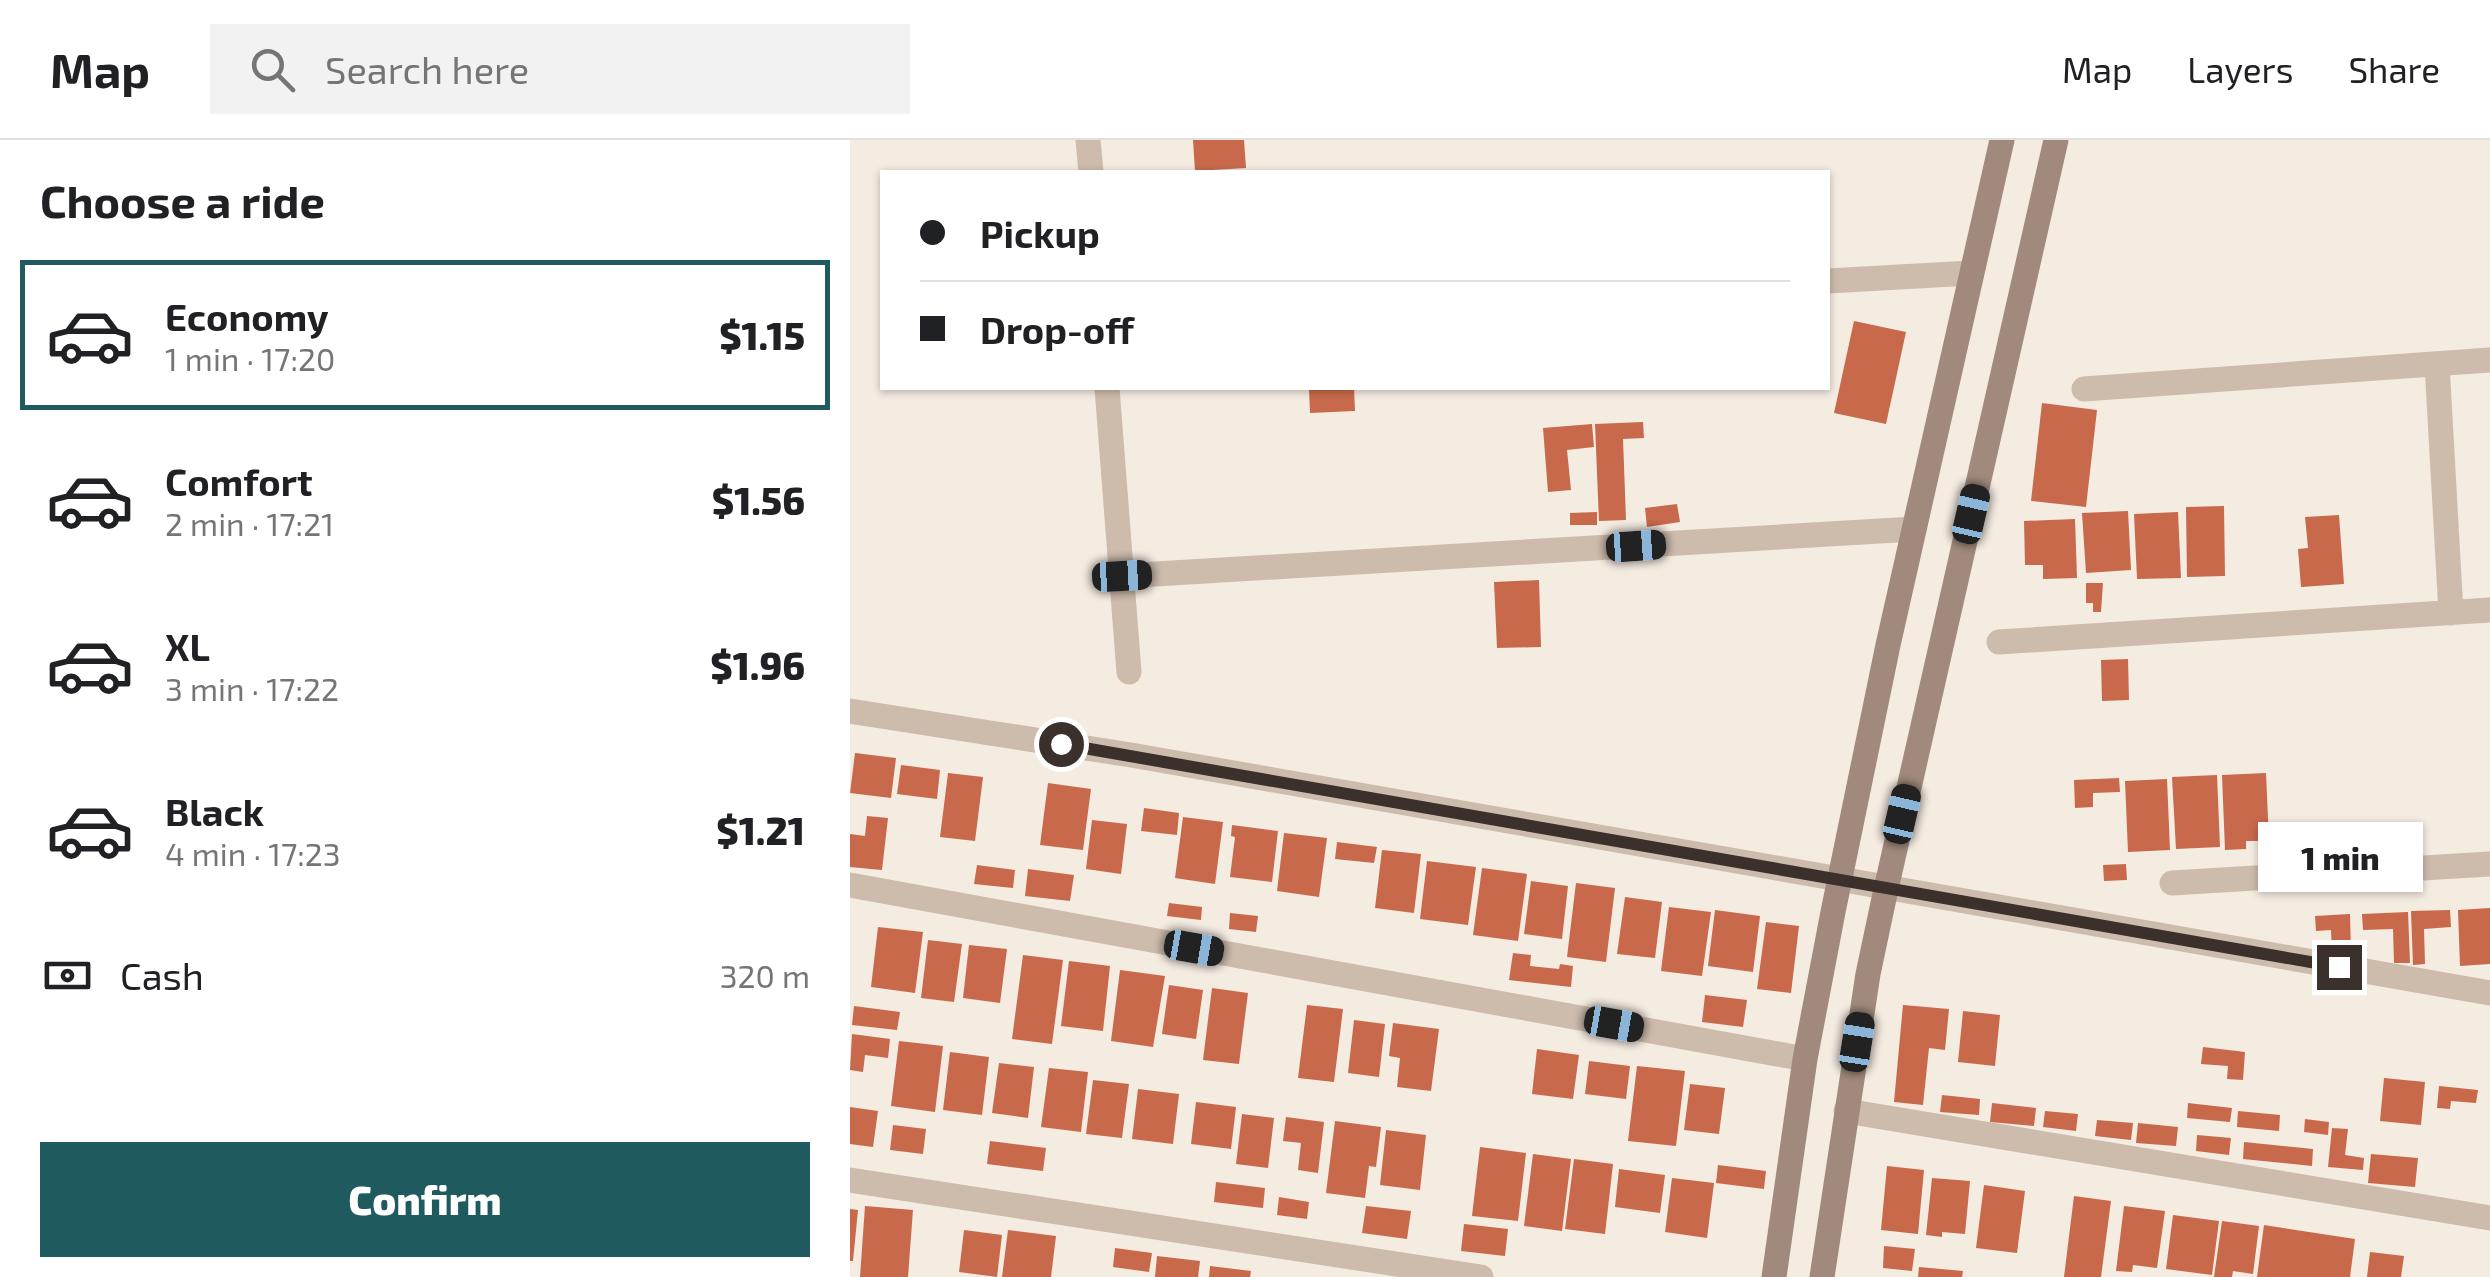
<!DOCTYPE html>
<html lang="en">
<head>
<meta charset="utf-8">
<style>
  body { margin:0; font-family:"Exo 2",sans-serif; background:#f2f2f2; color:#202124; height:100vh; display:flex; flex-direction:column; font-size:38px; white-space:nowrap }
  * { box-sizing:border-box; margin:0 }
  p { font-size:32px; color:#757577 }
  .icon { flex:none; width:55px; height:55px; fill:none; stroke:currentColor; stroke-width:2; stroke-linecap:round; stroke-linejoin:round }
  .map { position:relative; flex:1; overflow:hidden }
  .drawer { display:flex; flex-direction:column; background:#fff; width:850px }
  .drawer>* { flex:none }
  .hud { position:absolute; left:30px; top:30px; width:950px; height:220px; border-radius:0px; box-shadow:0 2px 8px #0004; display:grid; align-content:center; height:220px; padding:0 40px; background:#fff }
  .end { position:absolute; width:45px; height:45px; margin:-22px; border:12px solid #3b302b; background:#fff; box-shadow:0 0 0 5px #fff }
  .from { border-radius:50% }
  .bubble { position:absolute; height:70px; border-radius:0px; background:#fff; box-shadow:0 2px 8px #0004; font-size:32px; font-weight:800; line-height:70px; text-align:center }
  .car { position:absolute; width:30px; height:60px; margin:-30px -15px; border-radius:12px; box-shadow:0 0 8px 2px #0007; background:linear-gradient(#222 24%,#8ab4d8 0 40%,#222 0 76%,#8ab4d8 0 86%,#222 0) }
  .hud b { display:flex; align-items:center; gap:35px; height:95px; font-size:38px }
  .hud b+b { border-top:2px solid #e0e0e0 }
  .hud i { width:25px; height:25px; background:#202124 }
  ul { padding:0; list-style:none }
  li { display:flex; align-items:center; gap:30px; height:150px; margin:0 20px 15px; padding:0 20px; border:5px solid transparent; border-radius:0px }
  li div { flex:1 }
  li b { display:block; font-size:38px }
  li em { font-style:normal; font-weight:800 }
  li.selected { border-color:#1f5a5e }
  li>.icon { width:90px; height:90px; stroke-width:1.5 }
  h2 { padding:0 40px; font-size:45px; line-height:120px }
  .pay { display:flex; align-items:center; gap:25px; height:110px; padding:0 40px; font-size:38px }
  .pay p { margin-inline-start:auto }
  .primary-button { display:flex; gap:20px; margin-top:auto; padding:20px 40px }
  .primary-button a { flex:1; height:115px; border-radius:0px; background:#1f5a5e; color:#fff; font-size:40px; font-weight:800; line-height:115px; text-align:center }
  header { display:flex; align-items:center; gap:60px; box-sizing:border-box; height:140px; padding:0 50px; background:#fff; border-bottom:2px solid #e0e0e0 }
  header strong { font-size:48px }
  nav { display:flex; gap:55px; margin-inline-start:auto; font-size:35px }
  .search { width:700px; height:90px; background:#f2f2f2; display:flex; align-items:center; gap:25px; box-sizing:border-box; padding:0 35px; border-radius:0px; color:#757577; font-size:38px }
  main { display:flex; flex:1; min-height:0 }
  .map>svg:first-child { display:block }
</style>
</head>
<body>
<header>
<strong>Map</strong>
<div class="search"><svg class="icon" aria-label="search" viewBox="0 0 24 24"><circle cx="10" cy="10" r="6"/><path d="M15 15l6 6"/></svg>Search here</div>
<nav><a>Map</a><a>Layers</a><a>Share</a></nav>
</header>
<main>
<section class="drawer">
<h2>Choose a ride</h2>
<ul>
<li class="selected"><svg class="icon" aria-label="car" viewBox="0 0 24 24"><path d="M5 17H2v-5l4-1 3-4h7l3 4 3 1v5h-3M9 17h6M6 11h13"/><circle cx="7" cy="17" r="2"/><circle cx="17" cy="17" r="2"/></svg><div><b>Economy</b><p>1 min · 17:20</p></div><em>$1.15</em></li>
<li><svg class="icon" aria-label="car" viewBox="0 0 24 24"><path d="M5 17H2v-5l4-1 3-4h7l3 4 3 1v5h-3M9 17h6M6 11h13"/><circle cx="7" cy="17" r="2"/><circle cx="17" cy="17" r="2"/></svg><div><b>Comfort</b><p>2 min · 17:21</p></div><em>$1.56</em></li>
<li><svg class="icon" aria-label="car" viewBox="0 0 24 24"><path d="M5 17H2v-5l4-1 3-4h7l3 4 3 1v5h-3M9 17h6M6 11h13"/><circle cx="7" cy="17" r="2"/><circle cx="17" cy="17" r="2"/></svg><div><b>XL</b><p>3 min · 17:22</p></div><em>$1.96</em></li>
<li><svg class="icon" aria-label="car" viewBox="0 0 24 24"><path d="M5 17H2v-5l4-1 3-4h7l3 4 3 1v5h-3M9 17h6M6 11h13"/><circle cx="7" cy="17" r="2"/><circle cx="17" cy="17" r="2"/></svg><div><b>Black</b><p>4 min · 17:23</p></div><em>$1.21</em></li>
</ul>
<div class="pay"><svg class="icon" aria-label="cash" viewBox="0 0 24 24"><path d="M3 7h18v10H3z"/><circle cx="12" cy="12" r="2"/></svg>Cash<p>320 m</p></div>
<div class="primary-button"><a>Confirm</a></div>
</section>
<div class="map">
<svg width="1640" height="1137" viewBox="0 0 1640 1137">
  <rect width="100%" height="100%" fill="#f4ebe1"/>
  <path fill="#c8694b" d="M343,0h51l2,28 -51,3z
    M1004,181l52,11 -20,92 -52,-11z
    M459,248h45l1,23 -45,2z
    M1192,263l55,7 -11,97 -55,-6z
    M793,282l1,16 -21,1 3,81 -27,1 -4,-97z
    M742,284l2,23 -27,3 4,40 -23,2 -5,-64z
    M827,364l3,18 -33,5 -2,-19z
    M1374,366l1,70 -38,1 -1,-70z
    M1278,371l3,59 -45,3 -4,-60z
    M747,372v13h-27v-12z
    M1328,372l3,66 -44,1 -3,-65z
    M1489,375l5,69 -43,3 -3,-38 10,-1 -3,-31z
    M1225,379l2,59 -34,1v-14h-18l-1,-44z
    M689,440l2,67 -44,1 -3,-66z
    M1236,443h17l-2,29h-8v-9h-7z
    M1278,519l1,41 -27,1 -1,-41z
    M5,613l41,5 -5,40 -41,-5z
    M51,625l39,5 -3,29 -40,-5z
    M98,633l35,4 -8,64 -35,-4z
    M1416,633l3,68h-23v8l-21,1 -3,-75z
    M1367,635l3,72 -44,2 -4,-72z
    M1269,638l1,14 -27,1v14l-18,1 -1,-28z
    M1317,639l3,71 -42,2 -3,-71z
    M198,643l43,6 -8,61 -43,-5z
    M294,668l35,5 -2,22 -36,-4z
    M17,676l21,2 -6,52 -32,-3v-33l15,2z
    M333,677l40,5 -8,62 -40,-6z
    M242,680l35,4 -6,50 -35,-5z
    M382,685l46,6 -6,51 -42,-5 5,-40 -4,-1z
    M434,693l43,5 -8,59 -42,-6z
    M487,702l40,5 -3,16 -39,-4z
    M532,710l39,4 -7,59 -39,-5z
    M577,721l49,6 -8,58 -48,-6z
    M1276,724l1,16 -23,1 -1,-16z
    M127,725l38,5 -2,18 -39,-4z
    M632,728l45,6 -9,67 -45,-6z
    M178,729l46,6 -4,26 -45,-5z
    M681,741l37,5 -6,53 -38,-5z
    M726,743l39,5 -9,74 -39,-5z
    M775,757l37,5 -7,56 -38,-4z
    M319,763l33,4 -1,13 -34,-4z
    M819,767l42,5 -9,64 -41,-5z
    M1640,768v56l-30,2 -2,-56z
    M865,770l45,6 -7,56 -45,-6z
    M1600,770l1,17 -27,2 1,35 -12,1 -2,-54z
    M1558,772l2,51h-16l-1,-34 -30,1 -1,-16z
    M380,773l28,3 -2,16 -27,-3z
    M1500,774l1,39 -19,1 -1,-24 -15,1 -1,-15z
    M916,782l33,4 -8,67 -34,-4z
    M28,787l45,5 -8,61 -44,-6z
    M78,800l34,4 -8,58 -33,-4z
    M119,805l38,4 -7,54 -37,-5z
    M663,813l18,2 -1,11 29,3 1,-5 13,2 -2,21 -62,-7z
    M173,815l40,5 -11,84 -40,-5z
    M219,821l41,5 -7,65 -42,-5z
    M270,830l45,6 -12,71 -42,-6z
    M319,845l34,5 -7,49 -34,-5z
    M362,848l36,5 -9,71 -36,-4z
    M855,855l42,5 -4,27 -41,-5z
    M457,865l36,4 -9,73 -36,-4z
    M1053,865l46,4 -4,41 -16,-2 -6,57 -29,-3z
    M4,866l46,6 -3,18 -45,-5z
    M1113,871l37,4 -5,51 -37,-4z
    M504,880l31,4 -6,53 -31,-4z
    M543,883l46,6 -8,62 -34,-4 3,-29 -11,-2z
    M2,894l38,5 -2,19 -23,-3 -2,17 -13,-2z
    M49,901l44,5 -8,66 -44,-6z
    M1353,907l42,5 -2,28 -16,-1 1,-13 -27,-2z
    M687,909l42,6 -6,44 -41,-5z
    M100,912l39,5 -7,58 -39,-5z
    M739,921l41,5 -4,33 -41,-5z
    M149,923l35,4 -6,51 -36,-5z
    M787,926l48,5 -9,75 -48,-5z
    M199,928l39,4 -7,60 -40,-5z
    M1534,938l41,4 -4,43 -41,-4z
    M243,940l36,4 -7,54 -36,-4z
    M840,944l35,4 -6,46 -35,-4z
    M1589,946l39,4 -2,13 -25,-2 -1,8 -13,-1z
    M288,949l41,5 -6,50 -41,-5z
    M1092,955l38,4 -1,16 -39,-3z
    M346,962l40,5 -5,42 -40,-5z
    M1142,963l44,5 -2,18 -44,-4z
    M1338,963l44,5 -2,14 -43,-4z
    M0,967l28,4 -5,36 -23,-3z
    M1195,971l33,3 -2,17 -33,-4z
    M1388,971l42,4 -1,16 -42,-4z
    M392,974l32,4 -6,50 -32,-4z
    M436,977l38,5 -6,51 -20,-3 3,-27 -18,-2z
    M1455,979l24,3 -1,13 -24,-3z
    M1247,980l36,3 -2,17 -36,-4z
    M485,981l46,6 -5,40 -7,-1 -4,32 -39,-5z
    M1288,983l40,4 -2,19 -40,-3z
    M43,985l33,4 -3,25 -33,-4z
    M1482,988l16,1 -3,26 19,3 -1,12 -35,-3z
    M536,990l40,5 -6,55 -40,-5z
    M1347,995l34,3 -2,17 -33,-4z
    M140,1001l56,7 -3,23 -56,-7z
    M1394,1002l69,7 -1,17 -69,-7z
    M630,1007l46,6 -8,68 -46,-5z
    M683,1014l38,5 -9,72 -38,-5z
    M1521,1014l47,4 -3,29 -47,-4z
    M724,1019l39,5 -8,70 -40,-5z
    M868,1025l48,6 -2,18 -48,-6z
    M1037,1026l37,4 -6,64 -37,-4z
    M769,1029l46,6 -5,38 -45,-6z
    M822,1038l42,5 -7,55 -42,-6z
    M1082,1038l38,3 -5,53 -23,-2v5l-16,-2z
    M366,1042l49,6 -2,20 -49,-6z
    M1134,1045l41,6 -8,62 -41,-5z
    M1224,1056l37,5 -10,76h-37z
    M429,1057l30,5 -2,17 -30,-4z
    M15,1066l48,4 -5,67h-48z
    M516,1066l45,5 -4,28 -45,-6z
    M1274,1066l41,5 -8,57 -24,-3 -1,7 -16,-1z
    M0,1069l8,1 -5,51h-3z
    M1323,1075l46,6 -7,54 -46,-6z
    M1372,1081l37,5 -6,48 -20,-3 -1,6h-18z
    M614,1084l44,5 -3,27 -44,-5z
    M1414,1085l91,14 -5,38h-93z
    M114,1090l38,5 -5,42 -38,-5z
    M158,1090l48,6 -5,41h-49z
    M1034,1106l31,3 -3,22 -29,-3z
    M265,1108l37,5 -3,19 -36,-5z
    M1520,1112l34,4 -3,21h-34z
    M307,1116l43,5 -2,16h-43z
    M360,1126l41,5 -1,6h-41z
    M1069,1127l44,4 -1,6h-44z"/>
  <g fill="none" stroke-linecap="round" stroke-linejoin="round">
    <path stroke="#cdbbac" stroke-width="25" d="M238,0l3,32
      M978,141l143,-8
      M1587,224l14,249
      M257,248l22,284
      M1234,249l406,-29
      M272,436l792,-47
      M1149,502l491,-32
      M0,571l281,44 1359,238
      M1322,743l318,-19
      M0,745l955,174
      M996,971l644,107
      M0,1040l631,97"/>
    <path stroke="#a18a7d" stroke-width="25" d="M924,1137l31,-218 28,-147 55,-267 114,-505
      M972,1137l46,-303 18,-85 170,-749"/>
  </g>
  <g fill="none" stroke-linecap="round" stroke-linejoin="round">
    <path stroke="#3b302b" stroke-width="12" d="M211,604l1278,223"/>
  </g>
</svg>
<i class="end from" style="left:211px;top:604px"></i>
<i class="end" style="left:1489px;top:827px"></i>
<div class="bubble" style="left:1408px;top:682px;width:165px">1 min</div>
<i class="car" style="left:1121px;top:374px;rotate:13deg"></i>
<i class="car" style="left:786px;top:406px;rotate:86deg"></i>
<i class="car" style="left:272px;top:436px;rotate:87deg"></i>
<i class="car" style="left:1052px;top:674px;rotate:13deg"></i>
<i class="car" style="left:344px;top:808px;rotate:100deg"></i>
<i class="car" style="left:764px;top:884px;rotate:100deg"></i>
<i class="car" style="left:1007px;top:902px;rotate:9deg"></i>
<div class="hud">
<b><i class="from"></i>Pickup</b>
<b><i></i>Drop-off</b>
</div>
</div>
</main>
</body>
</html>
